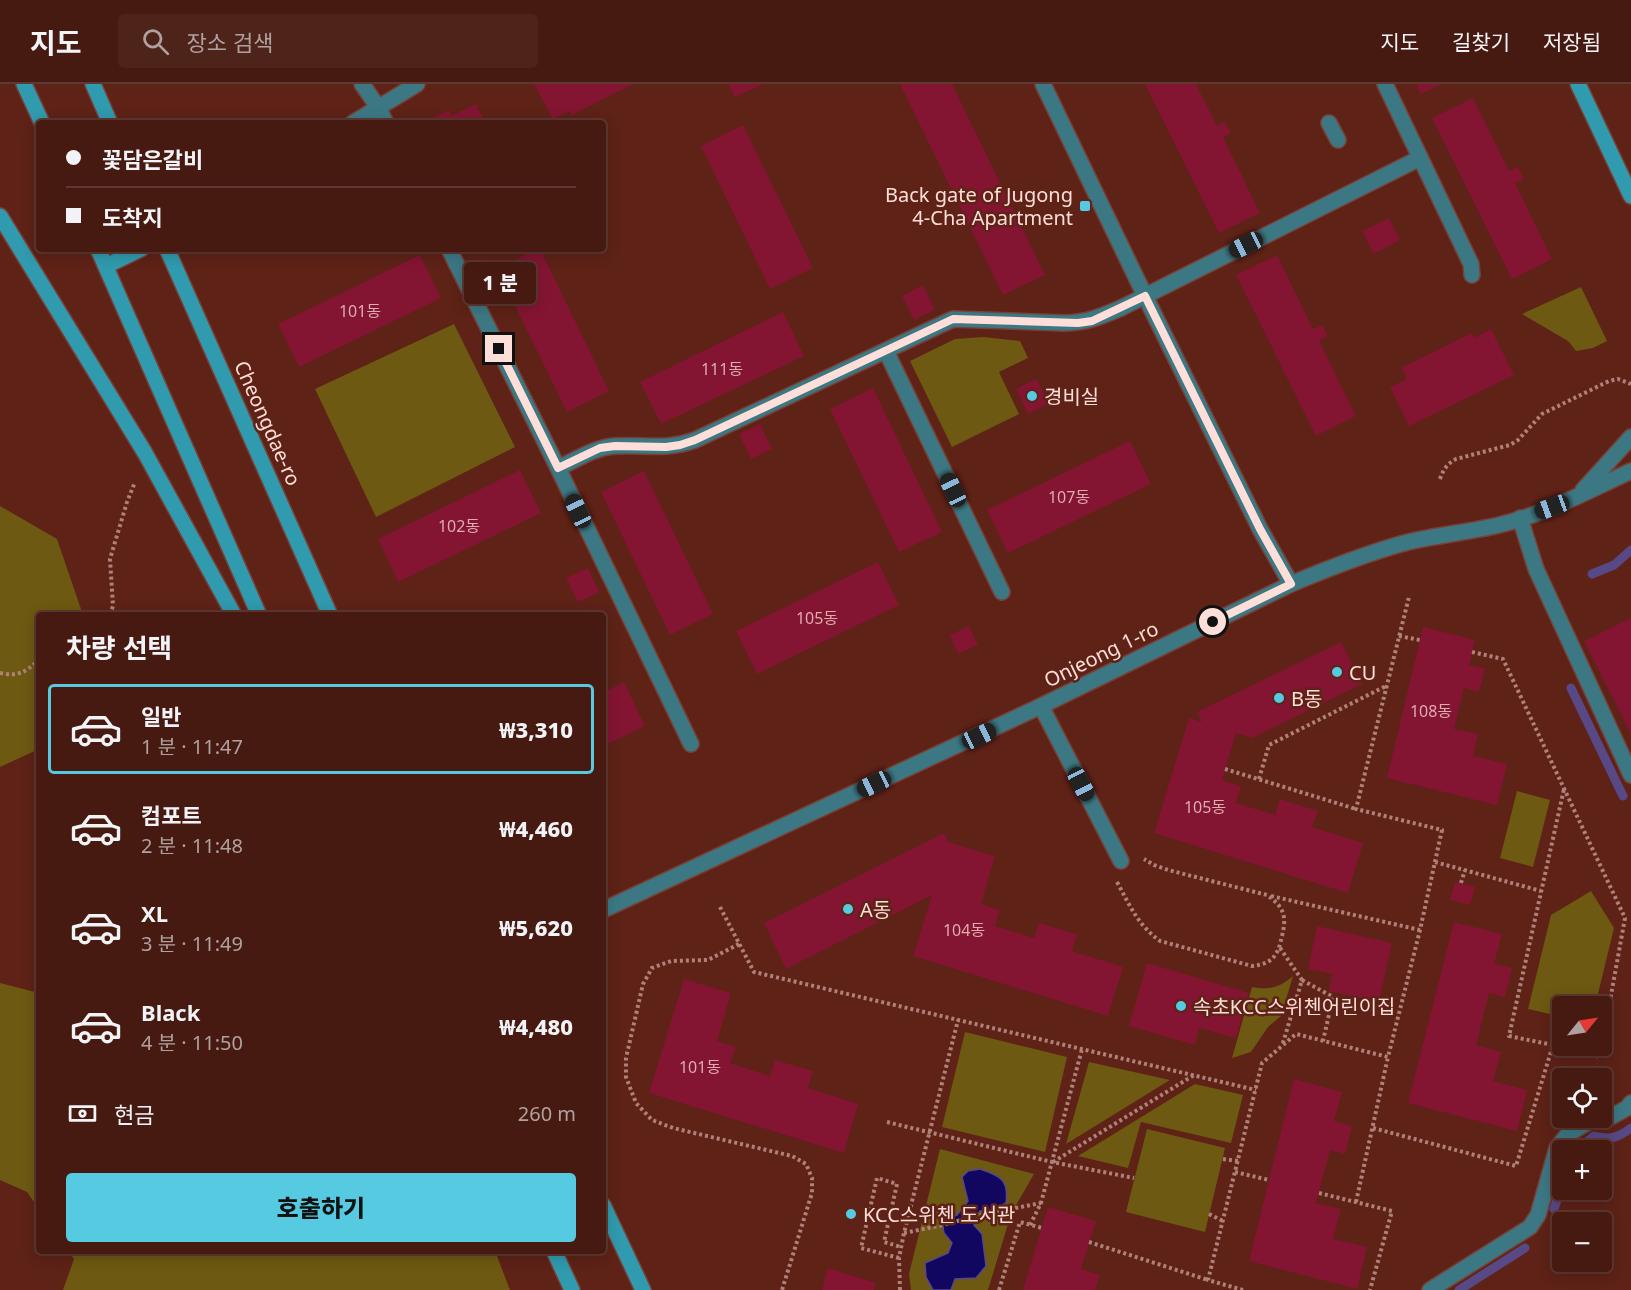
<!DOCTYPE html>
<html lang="ko">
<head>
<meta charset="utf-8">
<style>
  body { margin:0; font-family:"Noto Sans","Noto Sans KR",sans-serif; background:#4d231a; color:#f1f3f6; height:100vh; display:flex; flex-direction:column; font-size:22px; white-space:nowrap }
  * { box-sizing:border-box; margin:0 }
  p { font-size:20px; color:#b0a19f }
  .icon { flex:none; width:33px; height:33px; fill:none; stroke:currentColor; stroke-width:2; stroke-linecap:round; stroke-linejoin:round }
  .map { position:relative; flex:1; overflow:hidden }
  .side { position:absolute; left:36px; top:528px; width:570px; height:642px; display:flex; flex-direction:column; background:#461a11; border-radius:6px; box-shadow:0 3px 15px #0003,0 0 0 2px #5e3831 }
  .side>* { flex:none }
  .hud { position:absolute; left:36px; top:36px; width:570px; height:132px; border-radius:6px; box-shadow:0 3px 15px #0003,0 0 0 2px #5e3831; display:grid; align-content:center; height:132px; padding:0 30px; background:#461a11 }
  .needle { width:39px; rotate:60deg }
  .fabs { position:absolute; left:1552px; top:912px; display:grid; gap:12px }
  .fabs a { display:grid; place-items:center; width:60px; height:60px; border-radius:6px; background:#461a11; box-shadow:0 3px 15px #0003,0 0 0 2px #5e3831; font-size:30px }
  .end { position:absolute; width:27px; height:27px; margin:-14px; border:8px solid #feded8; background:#111; box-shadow:0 0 0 3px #111 }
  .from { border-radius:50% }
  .bubble { position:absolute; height:42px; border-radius:6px; background:#461a11; box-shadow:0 3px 15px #0003,0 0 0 2px #5e3831; font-size:20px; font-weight:800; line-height:42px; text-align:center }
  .car { position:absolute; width:18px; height:36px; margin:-18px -9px; border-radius:8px; box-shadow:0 0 4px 2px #0007; background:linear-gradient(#222 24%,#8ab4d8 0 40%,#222 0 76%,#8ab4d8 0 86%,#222 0) }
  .hud b { display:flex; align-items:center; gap:21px; height:57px; font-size:22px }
  .hud b+b { border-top:2px solid #5e3831 }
  .hud i { width:15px; height:15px; background:#f1f3f6 }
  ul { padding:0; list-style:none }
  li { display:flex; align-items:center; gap:18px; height:90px; margin:0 12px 9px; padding:0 18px; border:3px solid transparent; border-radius:6px }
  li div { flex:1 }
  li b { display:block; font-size:22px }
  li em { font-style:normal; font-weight:800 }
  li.on { border-color:#55cae0 }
  li>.icon { width:54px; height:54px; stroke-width:1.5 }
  h2 { padding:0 30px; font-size:27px; line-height:72px }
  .pay { display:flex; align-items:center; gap:15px; height:66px; padding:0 30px; font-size:22px }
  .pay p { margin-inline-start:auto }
  .primary-button { display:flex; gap:12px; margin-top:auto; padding:12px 30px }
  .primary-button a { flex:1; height:69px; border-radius:6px; background:#55cae0; color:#111; font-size:24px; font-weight:800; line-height:69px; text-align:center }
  header { display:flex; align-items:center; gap:36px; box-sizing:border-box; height:84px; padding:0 30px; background:#461a11; border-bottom:2px solid #5e3831 }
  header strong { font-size:28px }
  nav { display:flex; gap:33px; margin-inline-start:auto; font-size:21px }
  .search { width:420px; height:54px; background:#4d231a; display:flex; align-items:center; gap:15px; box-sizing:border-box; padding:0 21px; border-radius:6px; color:#b0a19f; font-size:22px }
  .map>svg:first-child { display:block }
</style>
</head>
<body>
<header>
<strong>지도</strong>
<div class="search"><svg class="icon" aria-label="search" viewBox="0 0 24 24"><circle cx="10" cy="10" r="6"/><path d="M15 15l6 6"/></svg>장소 검색</div>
<nav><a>지도</a><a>길찾기</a><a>저장됨</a></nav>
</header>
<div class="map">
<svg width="1631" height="1206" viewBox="0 0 1631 1206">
  <rect width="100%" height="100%" fill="#5e2217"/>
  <path fill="#6d5911" d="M1581,203l26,54 -14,7 -17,3 -8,-10 -46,-27z
    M454,240l61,123 -139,70 -61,-128z
    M983,253l37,4 8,17 -29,14 20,42 -67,33 -42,-86 45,-22z
    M0,422l57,33 26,76h-44v134l-39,18z
    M1517,707l33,9 -17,67 -33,-9z
    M1591,807l23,37 -19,78h-32v11l-35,-8 23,-94z
    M1293,892l-12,40 -13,11 -17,25 -19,6 20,-71c17,3 27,1 41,-11z
    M0,899l39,10v216l-12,-17 -27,-12z
    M965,948l102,25 -22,95 -103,-25z
    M1089,978l81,18 -104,64z
    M1195,1000l48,11 -12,48 -90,-21 -13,46 -50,-12z
    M1147,1045l78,19 -20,84 -79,-20z
    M940,1065l94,25 -23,40 -23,76h-77l-2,-16z
    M68,1167h427l15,39h-447l11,-31z"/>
  <path fill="#110761" stroke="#584885" stroke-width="1.5" d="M980,1085c21,7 29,11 26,34l-12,6 -14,2 -4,5 -2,9 8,9 4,32 -10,12 -21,1 -4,11h-18l-7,-13 -1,-14 23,-10 4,-10 -8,-10 -2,-13 15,-5 11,-14 -6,-24 6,-6z"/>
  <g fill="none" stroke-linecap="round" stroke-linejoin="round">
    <path stroke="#584885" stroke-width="9" d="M1592,490l22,-9 17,-15
      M1571,604l52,108
      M1577,1066l17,-14c16,4 24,2 37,-8
      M1554,1125l9,-28
      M1459,1206l66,-42"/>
  </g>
  <path fill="#831532" d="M534,0h99l-61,31 -2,-4 -17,8z
    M728,0h35l-28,13z
    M900,0h52l93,191 -42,20z
    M1145,0h51l21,42 8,-4 6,11 -8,4 37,76 -41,20z
    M1416,0h26l-21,10z
    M1473,14l36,73 9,-4 6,12 -9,4 37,76 -40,20 -80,-161z
    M476,20l9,19h-56l-2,-2 22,-11 2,6z
    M743,41l70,143 -43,21 -69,-143z
    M1389,134l11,22 -26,14 -12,-23z
    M537,165h3l69,142 -42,21 -70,-143z
    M420,171l21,43 -142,69 -21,-43z
    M1277,171l36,74 9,-4 6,11 -9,5 37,75 -40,20 -80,-161z
    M923,201l12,25 -21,10 -12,-24z
    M783,228l21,44 -143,68 -21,-42z
    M1491,245l23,46 -105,51 -19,-39 17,-8 -6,-11 71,-35 2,5z
    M1036,295l13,24 -21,11 -12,-25z
    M873,304l69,144 -43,20 -69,-143z
    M760,340l12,25 -21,10 -12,-25z
    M1130,357l21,43 -143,69 -21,-43z
    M520,386l21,43 -143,69 -20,-43z
    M644,387l69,143 -43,21 -69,-143z
    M878,478l21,43 -142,69 -21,-43z
    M588,484l11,24 -21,10 -12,-24z
    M1631,534v116l-47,-93z
    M969,542l9,19 -20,9 -8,-19z
    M1423,543l52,13 -6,25 16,4 -6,23 -15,-4 -10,41 24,5 -5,22 34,8 -10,41 -110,-27z
    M1341,558l21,42 -110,54 -16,-5 -14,47 19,6 -5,17 39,12 5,-16 38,12 -6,16 51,16 -15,50 -194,-60 35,-115 13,4 -5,-10z
    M624,598l21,44 -42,20v-53z
    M944,749l4,9 47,14 -14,48 19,6 -5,16 39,12 5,-15 38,11 -5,17 51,16 -15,49 -195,-60 19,-61 -146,74 -22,-46z
    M1455,798l20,5 -5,18 -20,-5z
    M1454,838l48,12 -8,30 18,4 -7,29 -16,-4 -13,52 25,7 -8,29 34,9 -10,41 -109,-28z
    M1317,842l75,17 -13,59 -50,-11 3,-17 -24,-5z
    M1147,879l102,30 -13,45 -37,-10 -4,17 -66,-19z
    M684,895l47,14 -14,48 19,6 -6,16 40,13 5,-16 38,11 -5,17 50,16 -14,49 -195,-60z
    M1294,995l48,13 -8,29 18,5 -7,28 -15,-4 -14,53 25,6 -8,30 34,8 -10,42 -108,-28z
    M1048,1123l48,14 -15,48 19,6 -5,15h-72z
    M828,1184l48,15 -2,7h-52z"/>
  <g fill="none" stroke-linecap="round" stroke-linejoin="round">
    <g stroke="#784036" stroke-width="18">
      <path id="lane" d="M1385,0l86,180 1,11
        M378,23l8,16
        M1329,39l9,17
        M449,165l109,219 133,276
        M886,267l116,241
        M558,384c18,-8 37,-21 57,-22 31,-2 49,5 80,-6l258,-121 110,4c23,0 37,-6 58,-15l299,-150
        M1520,434l16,51 95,206
        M1041,622l80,155
        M1430,1206l100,-63 8,-12 19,-67 11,-14 22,-13 19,-3 18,-10 4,-5"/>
    </g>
    <g stroke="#784036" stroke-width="18">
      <path id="street" d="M362,0l16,23
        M1043,0l102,212 115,233 31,55
        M353,39l64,-39
        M1583,406l48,-53
        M603,826l438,-204 250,-122c38,-16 76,-31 117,-42 30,-7 61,-10 91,-17 46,-11 89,-34 132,-54"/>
    </g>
    <g stroke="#784036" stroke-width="18">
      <path id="secondary" d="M24,0l18,39
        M93,0l17,39
        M1578,0l53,112
        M0,132l145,237 89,162
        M98,165l161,366
        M167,165l163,366
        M106,182l35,-17
        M603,1121l40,85
        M554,1167l18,39"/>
    </g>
    <path stroke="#af8179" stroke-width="4" stroke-dasharray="3 3" stroke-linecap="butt" d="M1440,395c3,-9 7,-15 16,-20l54,-14 8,-5 24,-26 67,-33 9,-2 13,5
      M110,531l3,-9 -3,-47 17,-57 8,-20
      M1399,552l21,4
      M1472,568l31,7 122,259 -23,127
      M0,589c19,4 25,-1 39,-13
      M1225,685l131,40
      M1259,695l10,-34 117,-59
      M1435,778l106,29
      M1117,798c13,24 21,43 43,59l92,25c21,-2 26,-11 30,-30 5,-20 2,-29 -15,-41l-99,-25 -14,-5 -10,-6
      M1461,799l4,-13
      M1271,812l149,34
      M720,823l34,65 502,118
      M739,860l-31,16 -37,1 -19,7 -9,16 -17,74v19l10,26 16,17 21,8 119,28 14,8 6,14v15l-30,97
      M1280,864l22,32 -20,66
      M1302,896l31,17 -10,44
      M1553,961l-44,-9 55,-247
      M887,1038l165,40 82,16
      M1373,1044l143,38 37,-121 47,12 2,-11
      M1223,1075l15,2
      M1053,1078l141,-87
      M1235,1088l34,8
      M1319,1109l73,18 -22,79
      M1356,1118l32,-145
      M1209,1130l14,7
      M1030,1141l11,-22 41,-154
      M904,1149l39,-8 33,-9 65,-13
      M1089,1158l119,38
      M899,1174l-38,-10 16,-70 20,6 -13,58 17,5
      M900,1206l-1,-32 5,-25 54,-213
      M999,1206l21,-68 22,6
      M1243,1206l-35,-10 54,-217 34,-29 92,23 32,-127 22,-100 -86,-21 53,-212"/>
    <use href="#lane" stroke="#3c7884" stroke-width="15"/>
    <use href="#street" stroke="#3c7884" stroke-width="15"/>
    <use href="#secondary" stroke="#309aae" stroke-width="15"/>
  </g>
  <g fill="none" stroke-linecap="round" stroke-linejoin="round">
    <path stroke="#feded8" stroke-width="8" d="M499,265l59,119 42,-20 15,-2 51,1 14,-2 15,-5 258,-121 125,4 14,-2 53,-25 115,233 31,55 -78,38"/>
  </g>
  <g fill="#55cae0" stroke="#5e2217" stroke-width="2">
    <rect x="1079" y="116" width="12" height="12" rx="3"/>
    <circle cx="1032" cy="312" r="6"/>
    <circle cx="1337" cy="588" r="6"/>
    <circle cx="1279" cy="614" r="6"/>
    <circle cx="848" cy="825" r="6"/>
    <circle cx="1181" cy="922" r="6"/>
    <circle cx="851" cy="1130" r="6"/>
  </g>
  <g text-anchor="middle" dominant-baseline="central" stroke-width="5" stroke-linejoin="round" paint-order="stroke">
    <g font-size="16" fill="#dfacae">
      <text x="360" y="227">101동</text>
      <text x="722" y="285">111동</text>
      <text x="1069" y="413">107동</text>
      <text x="459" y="442">102동</text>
      <text x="817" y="534">105동</text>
      <text x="1431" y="627">108동</text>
      <text x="1205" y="723">105동</text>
      <text x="964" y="846">104동</text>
      <text x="700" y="983">101동</text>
    </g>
    <g font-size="20" fill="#feded8" stroke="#5e2217" text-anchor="start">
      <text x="1073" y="110" text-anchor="end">Back gate of Jugong<tspan x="1073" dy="23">4-Cha Apartment</tspan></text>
      <text x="1044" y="312">경비실</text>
      <text x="1349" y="588">CU</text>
      <text x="1291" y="614">B동</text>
      <text x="860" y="825">A동</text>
      <text x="1193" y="922">속초KCC스위첸어린이집</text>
      <text x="863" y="1130">KCC스위첸 도서관</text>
    </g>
    <g font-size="20" fill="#feded8" stroke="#5e2217">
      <text transform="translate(268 339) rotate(66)">Cheongdae-ro</text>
      <text transform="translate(1101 570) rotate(-26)">Onjeong 1-ro</text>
    </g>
  </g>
</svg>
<div class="fabs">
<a><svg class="needle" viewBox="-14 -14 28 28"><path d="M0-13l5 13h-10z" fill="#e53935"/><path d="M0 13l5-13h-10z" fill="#b0a19f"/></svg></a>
<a><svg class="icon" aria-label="locate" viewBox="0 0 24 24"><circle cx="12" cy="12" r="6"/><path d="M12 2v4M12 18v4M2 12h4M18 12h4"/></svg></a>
<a>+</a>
<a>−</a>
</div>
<i class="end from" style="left:1213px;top:538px"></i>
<i class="end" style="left:499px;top:265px"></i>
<div class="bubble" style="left:464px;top:178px;width:72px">1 분</div>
<i class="car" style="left:1246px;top:161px;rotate:243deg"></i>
<i class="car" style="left:953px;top:406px;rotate:335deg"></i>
<i class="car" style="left:1552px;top:423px;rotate:250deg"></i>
<i class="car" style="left:578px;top:427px;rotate:335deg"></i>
<i class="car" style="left:979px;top:652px;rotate:65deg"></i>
<i class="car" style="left:874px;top:700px;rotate:245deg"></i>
<i class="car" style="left:1081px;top:700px;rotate:152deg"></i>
<div class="hud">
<b><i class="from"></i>꽃담은갈비</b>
<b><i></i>도착지</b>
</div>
<section class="side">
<h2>차량 선택</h2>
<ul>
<li class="on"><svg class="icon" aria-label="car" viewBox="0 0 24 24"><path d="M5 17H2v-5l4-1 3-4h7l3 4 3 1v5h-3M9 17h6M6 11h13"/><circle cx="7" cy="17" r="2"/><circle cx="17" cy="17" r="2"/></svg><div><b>일반</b><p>1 분 · 11:47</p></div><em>₩3,310</em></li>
<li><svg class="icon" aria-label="car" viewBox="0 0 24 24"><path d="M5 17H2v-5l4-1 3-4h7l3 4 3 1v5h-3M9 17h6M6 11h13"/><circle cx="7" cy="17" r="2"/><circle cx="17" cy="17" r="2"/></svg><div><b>컴포트</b><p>2 분 · 11:48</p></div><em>₩4,460</em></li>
<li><svg class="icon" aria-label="car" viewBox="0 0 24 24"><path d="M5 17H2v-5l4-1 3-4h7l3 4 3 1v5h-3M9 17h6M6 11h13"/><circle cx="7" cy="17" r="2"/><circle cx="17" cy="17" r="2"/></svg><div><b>XL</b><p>3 분 · 11:49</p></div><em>₩5,620</em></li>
<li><svg class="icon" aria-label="car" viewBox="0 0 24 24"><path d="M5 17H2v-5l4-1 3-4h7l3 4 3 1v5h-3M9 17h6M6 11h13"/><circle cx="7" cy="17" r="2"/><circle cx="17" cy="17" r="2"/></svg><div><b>Black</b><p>4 분 · 11:50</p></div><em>₩4,480</em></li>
</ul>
<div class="pay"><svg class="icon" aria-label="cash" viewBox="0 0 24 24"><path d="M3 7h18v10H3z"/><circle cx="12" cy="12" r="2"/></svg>현금<p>260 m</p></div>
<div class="primary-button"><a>호출하기</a></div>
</section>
</div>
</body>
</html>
